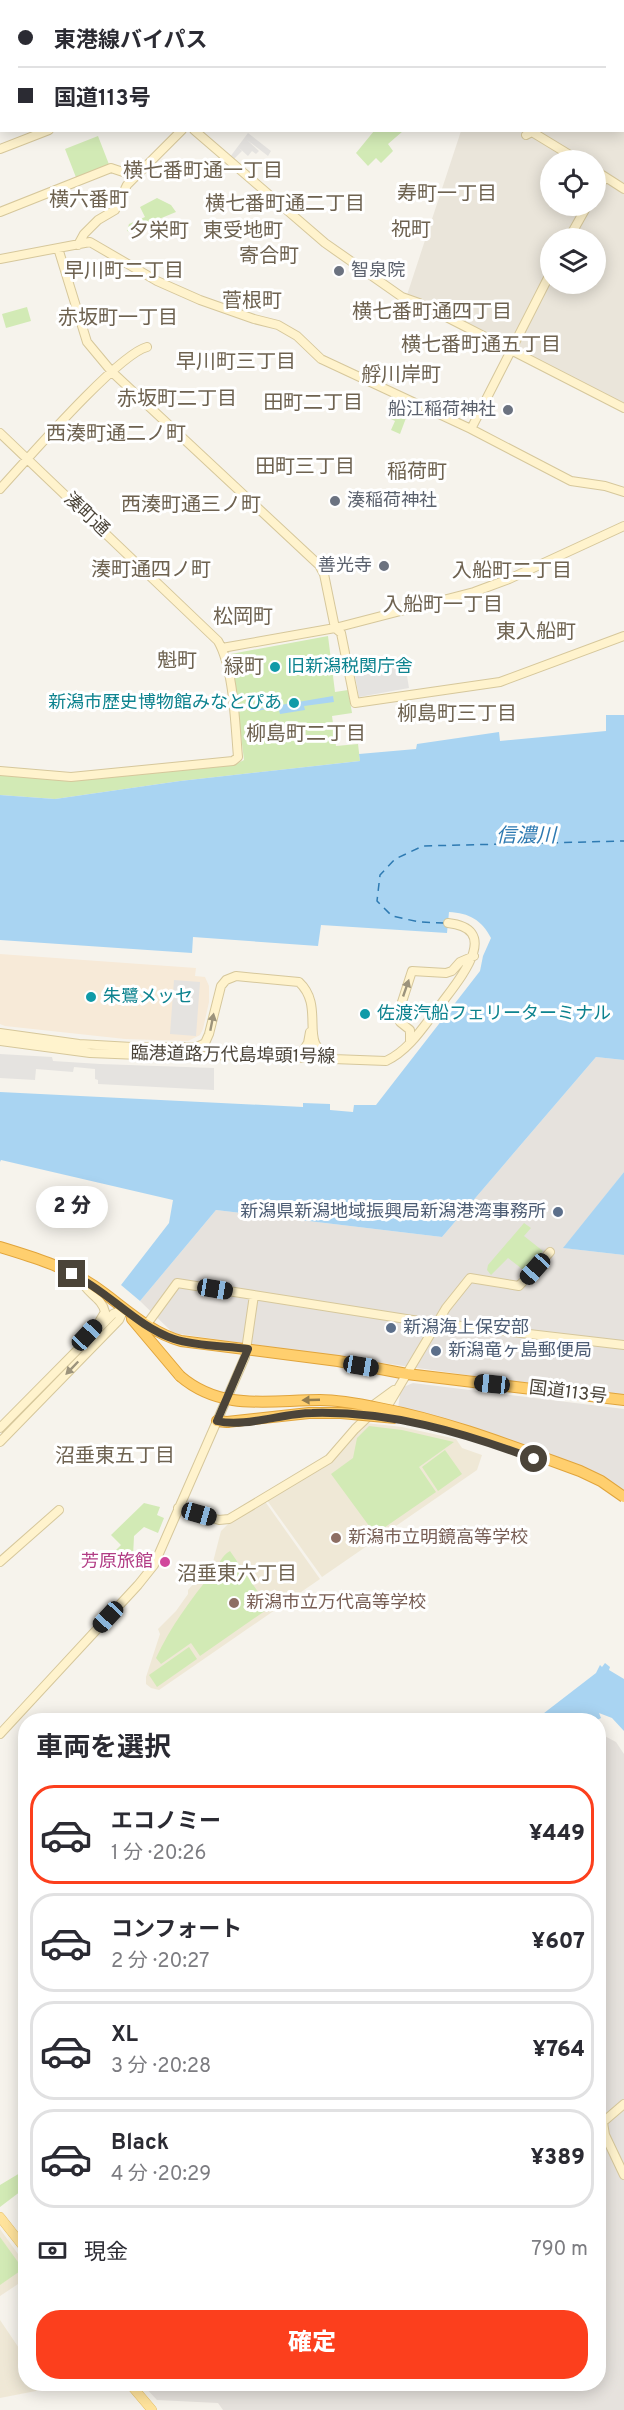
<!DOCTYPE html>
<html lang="ja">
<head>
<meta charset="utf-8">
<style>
  body { margin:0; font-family:Overpass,"Noto Sans JP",sans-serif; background:#f2f2f3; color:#2b2b33; height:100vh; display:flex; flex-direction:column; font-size:22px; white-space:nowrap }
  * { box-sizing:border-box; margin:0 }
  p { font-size:20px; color:#7c7c81 }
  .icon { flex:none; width:33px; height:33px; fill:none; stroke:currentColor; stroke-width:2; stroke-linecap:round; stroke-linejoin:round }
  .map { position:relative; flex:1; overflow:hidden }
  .details { position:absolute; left:18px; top:1713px; width:588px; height:678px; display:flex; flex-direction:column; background:#fff; border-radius:24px; box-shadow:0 3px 15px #0003 }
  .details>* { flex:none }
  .guide { position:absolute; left:0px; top:0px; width:624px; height:132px; box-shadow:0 3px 15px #0003; display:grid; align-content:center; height:132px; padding:0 18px; background:#fff }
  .controls { position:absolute; left:540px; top:150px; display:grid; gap:12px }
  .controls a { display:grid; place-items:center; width:66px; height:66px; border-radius:50%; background:#fff; box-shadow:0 3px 15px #0003; font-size:30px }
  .end { position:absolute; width:27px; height:27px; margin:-14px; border:8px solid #4b4439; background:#fff; box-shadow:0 0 0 3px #fff }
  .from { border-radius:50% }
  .bubble { position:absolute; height:42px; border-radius:21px; background:#fff; box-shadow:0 3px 15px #0003; font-size:20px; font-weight:800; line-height:42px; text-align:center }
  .car { position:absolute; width:18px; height:36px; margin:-18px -9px; border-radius:8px; box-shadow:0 0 4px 2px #0007; background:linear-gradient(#222 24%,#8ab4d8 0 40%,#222 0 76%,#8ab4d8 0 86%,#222 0) }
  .guide b { display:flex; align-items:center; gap:21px; height:57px; font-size:22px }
  .guide b+b { border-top:2px solid #e1e1e2 }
  .guide i { width:15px; height:15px; background:#2b2b33 }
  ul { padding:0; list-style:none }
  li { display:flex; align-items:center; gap:18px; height:99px; margin:0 12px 9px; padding:0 6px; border:3px solid #e1e1e2; border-radius:24px }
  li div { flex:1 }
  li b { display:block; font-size:22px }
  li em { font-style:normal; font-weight:800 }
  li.active { border-color:#fc3f1d }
  li>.icon { width:54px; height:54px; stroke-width:1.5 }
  h2 { padding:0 18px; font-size:27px; line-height:72px }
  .pay { display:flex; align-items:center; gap:15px; height:66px; padding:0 18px; font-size:22px }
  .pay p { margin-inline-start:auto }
  .button { display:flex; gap:12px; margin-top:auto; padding:12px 18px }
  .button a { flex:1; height:69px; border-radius:24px; background:#fc3f1d; color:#fff; font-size:24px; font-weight:800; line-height:69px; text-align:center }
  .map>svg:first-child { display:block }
</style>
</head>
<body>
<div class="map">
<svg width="624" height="2410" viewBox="0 0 624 2410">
  <rect width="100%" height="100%" fill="#f6f3ec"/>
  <path fill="#eae5da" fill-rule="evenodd" d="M623,96l1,1v308l-217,-110 54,-164 161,-1zM550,160h46v46h-46zM550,238h46v46h-46z"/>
  <path fill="#f7ead8" d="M0,954l196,14 -1,8 10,1 4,9v16l-6,27 -3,6 -12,6 -63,-2 -120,-13 -5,-2z"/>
  <path fill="#e6e2dd" d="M596,1057l28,3v112l-60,76 60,7v140l-74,-8 -377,-54 -33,-32 76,-91 226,27z
    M413,1383l211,26v84l-226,-85 3,-20z
    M599,1733l17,9 8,12v656h-401l-5,-7 -61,-3 -15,-16h456z"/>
  <path fill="#efe8d6" d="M366,1423l36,4 54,12 6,9 20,7 -5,15 -155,107 -56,-78 56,-30z
    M264,1500l56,79 -161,111 -8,-2 -5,-4v-7l14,-43 -2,-5 18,-18 12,-17v-4l25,-28 8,-31 10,-10z
    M0,2229l26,36 -1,6 -7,6 3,5 -21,14z
    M0,2320l25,37 1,27h17l-2,6 -41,8z"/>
  <path fill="#d2eab5" d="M374,131h29l-15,13 5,7 -12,12 -5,-5 -8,8 -12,-13z
    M98,136l12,31 -33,13 -12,-31z
    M157,198l14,7 5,7 -29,12 1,3 -12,6 -9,-2 2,-7 16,-7 -5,-10z
    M27,307l4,14 -25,7 -4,-14z
    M393,403l16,7 -9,24 -9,-4 4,-9 -8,-4z
    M328,636l7,56 13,-2 4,23 -20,3 4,30 22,-2 2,17 -180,20 -125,18 -55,-4v-20l155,-3 83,-9 6,-3 -13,-106z
    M524,1223l7,5 -7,8 19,15 -17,21 -18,-14 -17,17 -4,-5 1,-5z
    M369,1426l33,4 52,12 -35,25 17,25 -61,42 -44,-60 22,-16 4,-20z
    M445,1450l17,24 -24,17 -16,-24z
    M144,1503l16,4 -3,8 7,3 -6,15 -14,-6 -10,9 -1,21h-13l-3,-3 -4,3 -2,-2 10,-10 -10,-10z
    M230,1551l39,57 -69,48 -9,-13 -30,21 -5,-6c15,-32 35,-59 57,-86 7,-8 8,-16 17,-21z
    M189,1647l8,12 -40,28 -8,-12z
    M25,2170v18l-25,19v-22z
    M0,2237l23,32 -23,16z"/>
  <path fill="#e5e3e0" d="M248,133l23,18 -3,5 -21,-16 12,11 -3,3 -4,-3 -4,5 -10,-9 4,4 -8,8 -4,-2z
    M404,658l5,30 -50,9 -5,-27 29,-5v-3z
    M174,980l26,2 -4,54 -26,-2z
    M0,1054l52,3 1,4 47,3 114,4v22l-116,-6v-4l-3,-1v-10l-21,-2 -1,5 -37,-3 -1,11 -35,-2z"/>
  <path fill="#a9d4f2" d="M333,696l1,6 -30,4 1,4 -25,4 -2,-7 -27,5v-2z
    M606,715h18v345l-28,-3 -154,180 -226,-27 -76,91 -19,-16 48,-62 4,-23 -172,-40 -1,2v-70l303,15v-4l27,1v6l23,2 1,-7h22l104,-134 3,-15 8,-18c-9,-18 -22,-25 -42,-26l-2,21 -126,-8 -3,21 -125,-9 -1,16 -192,-13v-145l55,4 125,-18 180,-20 -1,-7 57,-5 1,-5 82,-12 1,9 106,-10z
    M624,1172v83l-61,-7z
    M605,1663l5,4 -1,3 15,9v52l-12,-13 -13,-5 2,5 -4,2 -2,-3 -2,3h-58l61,-47 4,-8 2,2z"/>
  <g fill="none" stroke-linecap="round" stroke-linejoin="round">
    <path stroke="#2e7ab2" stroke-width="1.5" stroke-dasharray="8 6" stroke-linecap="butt" d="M444,923l-25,-1 -27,-6 -15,-15 3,-26 15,-16 28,-13 201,-5"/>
    <g stroke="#d6c79b" stroke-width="10">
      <path id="secondary" d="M186,2l1,-2
        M0,72l2,-1
        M194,130l131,113 77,54 17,6 205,105
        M526,135l6,-3 46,28
        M0,149l49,-19
        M596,171l28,18
        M596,192l9,-15
        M0,212l111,-44 24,8
        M569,238l18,-32
        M78,245l6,-11 14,-14 17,-10 12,-25 55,-55
        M58,248l29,94 25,30 207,193 5,9 11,54 6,5 14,70 145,-21 124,-46
        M0,259l90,-17 67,39 43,19 54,19 24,6 19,11 24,23 150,70 100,52 34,5 19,6
        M471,429l79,-155
        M0,433l218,208c16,28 17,83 20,116l-5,4 -162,16 -71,-6
        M0,489c25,-27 118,-135 147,-142
        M222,648l113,-20 139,-36 35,-13 115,-53
        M0,1033l79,11 53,3h65l8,-4 4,-9 12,-48 5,-6 10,-4 63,6c28,26 -3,66 33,73
        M0,1041l90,12 50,2 42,2 45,-2 159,6c24,-11 39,-37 55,-57 16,-22 63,-75 7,-81
        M410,1041v-11l-10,-8 2,-20 10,-31 34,2 6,-2 8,-9 14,-6
        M299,1057l9,-14 2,-11
        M80,1278c5,15 22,19 25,34l-6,10
        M147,1324l30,-41 242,38 205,24
        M368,1409l26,-19
        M0,1428l113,-114 11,-5
        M0,1442l119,-122 5,-11
        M178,1508l41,12 10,-1 100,-60 26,-30 19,-18 16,-9 56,-94 24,-30 49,8 31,-34
        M0,1562l59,-52
        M0,1734l138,-149 16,-20 91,-208 9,-62
        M624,2104l-21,18 2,13 19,40"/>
    </g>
    <g stroke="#e6c16a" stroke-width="10">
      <path id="primary" d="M0,2217l26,33
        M130,2384l22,26"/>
    </g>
    <g stroke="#e0a43c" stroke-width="12">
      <path id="highway" d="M0,1247c33,10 66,20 94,39 28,19 54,46 87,55l157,20 69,13 217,26
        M132,1319l48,57
        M217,1421l10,1"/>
    </g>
    <use href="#secondary" stroke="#fff3cd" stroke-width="8"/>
    <use href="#primary" stroke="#ffe39c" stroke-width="9"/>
    <use href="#highway" stroke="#ffcf6e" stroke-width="10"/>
    <g stroke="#e0a43c" stroke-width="12" stroke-linecap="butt">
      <path id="highway-bridge" d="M180,1376c42,36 90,24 140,24 20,0 40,4 59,8 69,13 135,39 201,63l21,10 23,16
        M227,1422l82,-9h32l55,5"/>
    </g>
    <use href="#highway-bridge" stroke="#ffcf6e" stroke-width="10"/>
  </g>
  <defs><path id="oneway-solid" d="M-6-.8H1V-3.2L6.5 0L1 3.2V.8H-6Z" transform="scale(1.5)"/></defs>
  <g fill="#9c937c">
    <use href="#oneway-solid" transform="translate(406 988) rotate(-71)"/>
    <use href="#oneway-solid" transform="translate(212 1022) rotate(-79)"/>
    <use href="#oneway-solid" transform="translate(72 1368) rotate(134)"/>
  </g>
  <use fill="#937c4e" href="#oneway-solid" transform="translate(311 1400) rotate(178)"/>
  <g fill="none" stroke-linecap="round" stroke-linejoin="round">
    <path stroke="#4b4439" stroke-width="8" d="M72,1274c36,17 64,52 102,65 22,7 50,7 74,10l-31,72c27,7 66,-8 95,-8 78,-2 150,19 222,46"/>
  </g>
  <g fill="#6b7280" stroke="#fff" stroke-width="2">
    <circle cx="339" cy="271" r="6"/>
    <circle cx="508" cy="410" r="6"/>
    <circle cx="335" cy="501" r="6"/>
    <circle cx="384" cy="566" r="6"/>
  </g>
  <g fill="#0f9aa8" stroke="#fff" stroke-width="2">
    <circle cx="275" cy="667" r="6"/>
    <circle cx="294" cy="703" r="6"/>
    <circle cx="91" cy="997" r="6"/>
    <circle cx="365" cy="1014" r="6"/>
  </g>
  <g fill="#5c6f8a" stroke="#fff" stroke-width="2">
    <circle cx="558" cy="1212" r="6"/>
    <circle cx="391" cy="1328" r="6"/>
    <circle cx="436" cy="1351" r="6"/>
  </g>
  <g fill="#8d6e63" stroke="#fff" stroke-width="2">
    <circle cx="336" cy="1538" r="6"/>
    <circle cx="234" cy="1603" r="6"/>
  </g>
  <circle fill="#d1479c" stroke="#fff" stroke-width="2" cx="165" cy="1562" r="6"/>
  <g text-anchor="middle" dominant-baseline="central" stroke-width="6" stroke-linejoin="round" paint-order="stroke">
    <g font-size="18" fill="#5b616d" stroke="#fff" text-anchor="start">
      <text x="351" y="271">智泉院</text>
      <text x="496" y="410" text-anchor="end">船江稲荷神社</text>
      <text x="347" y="501">湊稲荷神社</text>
      <text x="372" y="566" text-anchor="end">善光寺</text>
    </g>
    <g font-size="18" fill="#4b4439" stroke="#fff">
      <text transform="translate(86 515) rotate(43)">湊町通</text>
      <text transform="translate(233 1056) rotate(1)">臨港道路万代島埠頭1号線</text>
      <text transform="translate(568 1393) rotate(7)">国道113号</text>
    </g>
    <g font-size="18" fill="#0d838f" stroke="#fff" text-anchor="start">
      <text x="287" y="667">旧新潟税関庁舎</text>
      <text x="282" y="703" text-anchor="end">新潟市歴史博物館みなとぴあ</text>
      <text x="103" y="997">朱鷺メッセ</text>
      <text x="377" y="1014">佐渡汽船フェリーターミナル</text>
    </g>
    <g font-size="18" fill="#4e5e75" stroke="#fff" text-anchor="start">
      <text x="546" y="1212" text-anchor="end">新潟県新潟地域振興局新潟港湾事務所</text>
      <text x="403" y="1328">新潟海上保安部</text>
      <text x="448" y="1351">新潟竜ヶ島郵便局</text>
    </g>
    <g font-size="18" fill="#785e54" stroke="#fff" text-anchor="start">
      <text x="348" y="1538">新潟市立明鏡高等学校</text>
      <text x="246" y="1603">新潟市立万代高等学校</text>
    </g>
    <g font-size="18" fill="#b23c85" stroke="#fff" text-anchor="end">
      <text x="153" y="1562">芳原旅館</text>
    </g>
    <g font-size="20" fill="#6e6250" stroke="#fff">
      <text x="203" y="172">横七番町通一丁目</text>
      <text x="447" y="195">寿町一丁目</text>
      <text x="89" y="201">横六番町</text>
      <text x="285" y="205">横七番町通二丁目</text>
      <text x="411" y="231">祝町</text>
      <text x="159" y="232">夕栄町</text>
      <text x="243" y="232">東受地町</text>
      <text x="269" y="257">寄合町</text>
      <text x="124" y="272">早川町二丁目</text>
      <text x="252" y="302">菅根町</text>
      <text x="432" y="313">横七番町通四丁目</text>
      <text x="118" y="319">赤坂町一丁目</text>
      <text x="481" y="346">横七番町通五丁目</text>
      <text x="236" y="363">早川町三丁目</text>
      <text x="401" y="376">艀川岸町</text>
      <text x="177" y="400">赤坂町二丁目</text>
      <text x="313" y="404">田町二丁目</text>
      <text x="116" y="435">西湊町通二ノ町</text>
      <text x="305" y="468">田町三丁目</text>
      <text x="417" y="473">稲荷町</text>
      <text x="191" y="506">西湊町通三ノ町</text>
      <text x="151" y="571">湊町通四ノ町</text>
      <text x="512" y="572">入船町二丁目</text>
      <text x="443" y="606">入船町一丁目</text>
      <text x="243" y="618">松岡町</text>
      <text x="536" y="633">東入船町</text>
      <text x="177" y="662">魁町</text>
      <text x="244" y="668">緑町</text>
      <text x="457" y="715">柳島町三丁目</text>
      <text x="306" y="735">柳島町二丁目</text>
      <text x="115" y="1457">沼垂東五丁目</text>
      <text x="237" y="1575">沼垂東六丁目</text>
    </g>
    <g font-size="20" font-style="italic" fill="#2e7ab2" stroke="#fff">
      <text x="526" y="837">信濃川</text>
    </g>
  </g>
</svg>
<div class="controls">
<a><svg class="icon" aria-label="locate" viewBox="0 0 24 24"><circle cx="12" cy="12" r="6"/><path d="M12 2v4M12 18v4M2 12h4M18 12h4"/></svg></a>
<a><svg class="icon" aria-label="layers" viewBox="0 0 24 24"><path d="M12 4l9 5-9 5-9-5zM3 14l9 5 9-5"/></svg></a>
</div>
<i class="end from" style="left:534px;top:1459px"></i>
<i class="end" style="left:72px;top:1274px"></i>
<div class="bubble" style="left:36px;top:1186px;width:72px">2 分</div>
<i class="car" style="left:535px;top:1269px;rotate:222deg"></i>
<i class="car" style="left:215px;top:1289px;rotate:99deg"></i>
<i class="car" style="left:87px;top:1335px;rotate:43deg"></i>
<i class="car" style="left:361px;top:1366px;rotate:100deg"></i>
<i class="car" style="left:492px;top:1384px;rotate:276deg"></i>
<i class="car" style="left:199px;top:1514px;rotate:106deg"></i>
<i class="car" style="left:108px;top:1617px;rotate:223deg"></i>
<div class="guide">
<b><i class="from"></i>東港線バイパス</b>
<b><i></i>国道113号</b>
</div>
<section class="details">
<h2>車両を選択</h2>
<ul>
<li class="active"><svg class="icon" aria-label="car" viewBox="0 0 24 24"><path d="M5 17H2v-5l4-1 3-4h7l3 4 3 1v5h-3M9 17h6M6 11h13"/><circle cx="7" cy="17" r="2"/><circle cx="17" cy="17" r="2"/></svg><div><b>エコノミー</b><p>1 分 · 20:26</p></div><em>¥449</em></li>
<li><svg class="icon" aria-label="car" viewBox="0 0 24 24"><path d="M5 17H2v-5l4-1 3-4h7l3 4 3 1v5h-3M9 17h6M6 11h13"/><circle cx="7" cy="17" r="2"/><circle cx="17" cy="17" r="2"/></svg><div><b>コンフォート</b><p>2 分 · 20:27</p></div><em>¥607</em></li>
<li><svg class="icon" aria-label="car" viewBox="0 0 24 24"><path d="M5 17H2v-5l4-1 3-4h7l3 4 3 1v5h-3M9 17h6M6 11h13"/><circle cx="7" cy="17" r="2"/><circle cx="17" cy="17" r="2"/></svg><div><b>XL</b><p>3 分 · 20:28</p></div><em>¥764</em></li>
<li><svg class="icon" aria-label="car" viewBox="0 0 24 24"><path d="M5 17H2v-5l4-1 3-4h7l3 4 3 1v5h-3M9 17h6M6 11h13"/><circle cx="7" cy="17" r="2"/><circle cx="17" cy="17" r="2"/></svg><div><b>Black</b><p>4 分 · 20:29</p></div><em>¥389</em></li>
</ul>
<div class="pay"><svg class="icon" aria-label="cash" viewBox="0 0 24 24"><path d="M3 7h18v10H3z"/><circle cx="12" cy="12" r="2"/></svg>現金<p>790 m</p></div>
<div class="button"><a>確定</a></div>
</section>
</div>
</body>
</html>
